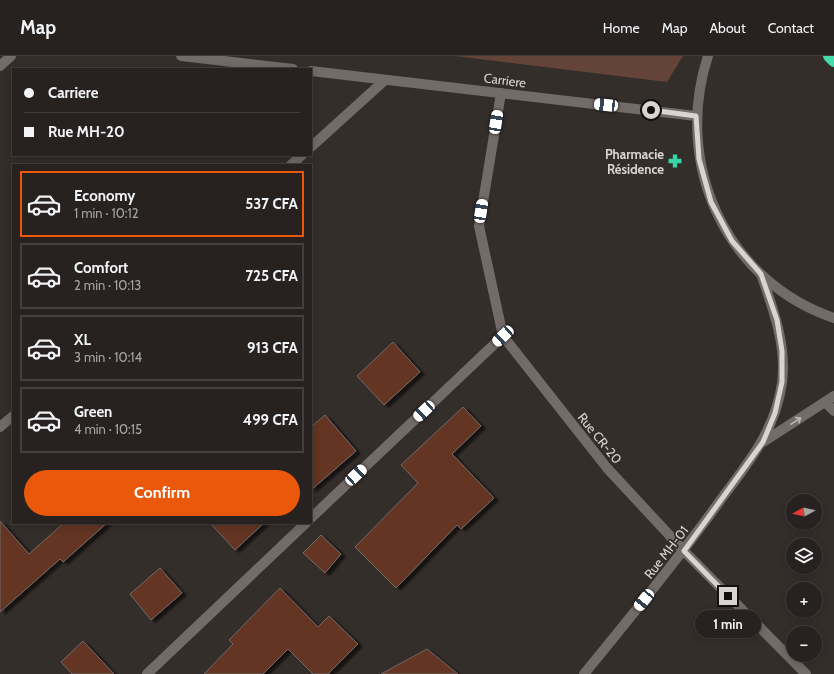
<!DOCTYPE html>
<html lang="en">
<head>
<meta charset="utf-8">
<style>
  body { margin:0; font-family:Cabin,sans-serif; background:#332f2d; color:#f1f3f6; height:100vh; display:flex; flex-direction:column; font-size:15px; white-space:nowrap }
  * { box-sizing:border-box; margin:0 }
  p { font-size:13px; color:#a4a4a5 }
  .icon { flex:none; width:22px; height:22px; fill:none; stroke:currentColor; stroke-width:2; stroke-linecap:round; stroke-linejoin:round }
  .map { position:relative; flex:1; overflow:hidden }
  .panel { position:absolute; left:12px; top:108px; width:300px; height:360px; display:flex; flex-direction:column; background:#272220; border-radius:0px; box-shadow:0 2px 10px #0003,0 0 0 1px #433f3e }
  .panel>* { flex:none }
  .hud { position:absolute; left:12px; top:12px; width:300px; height:88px; border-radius:0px; box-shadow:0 2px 10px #0003,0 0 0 1px #433f3e; display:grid; align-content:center; height:88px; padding:0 12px; background:#272220 }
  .needle { width:26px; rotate:262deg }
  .controls { position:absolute; left:786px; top:438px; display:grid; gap:8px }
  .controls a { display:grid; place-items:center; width:36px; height:36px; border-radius:50%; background:#272220; box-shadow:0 2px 10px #0003,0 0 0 1px #433f3e; font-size:20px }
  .end { position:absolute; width:18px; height:18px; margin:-9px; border:5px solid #d8d4d2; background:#111; box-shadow:0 0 0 2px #111 }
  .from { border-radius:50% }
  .bubble { position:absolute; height:28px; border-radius:14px; background:#272220; box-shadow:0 2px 10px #0003,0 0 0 1px #433f3e; font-size:13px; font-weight:700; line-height:28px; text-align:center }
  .car { position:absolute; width:12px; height:24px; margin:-12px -6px; border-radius:5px; box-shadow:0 0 3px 1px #0007; background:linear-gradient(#fff 24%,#345 0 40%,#fff 0 76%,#345 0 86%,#fff 0) }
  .hud b { display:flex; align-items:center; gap:14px; height:38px; font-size:15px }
  .hud b+b { border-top:1px solid #433f3e }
  .hud i { width:10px; height:10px; background:#f1f3f6 }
  ul { padding:7px 0 0; list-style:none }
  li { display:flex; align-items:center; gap:12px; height:66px; margin:0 8px 6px; padding:0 4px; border:2px solid #433f3e; border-radius:0px }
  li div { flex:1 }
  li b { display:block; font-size:15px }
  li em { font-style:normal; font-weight:700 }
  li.current { border-color:#ea580c }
  li>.icon { width:36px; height:36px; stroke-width:1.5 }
  .cta { display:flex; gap:8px; margin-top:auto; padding:8px 12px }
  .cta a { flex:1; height:46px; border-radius:24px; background:#ea580c; color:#fff; font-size:16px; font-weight:700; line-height:46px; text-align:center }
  header { display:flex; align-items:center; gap:24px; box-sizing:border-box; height:56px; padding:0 20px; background:#272220; border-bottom:1px solid #433f3e }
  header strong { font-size:19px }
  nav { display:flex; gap:22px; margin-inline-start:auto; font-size:14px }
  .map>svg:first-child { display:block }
</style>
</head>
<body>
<header>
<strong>Map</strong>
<nav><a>Home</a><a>Map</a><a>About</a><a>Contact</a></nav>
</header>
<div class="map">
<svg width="834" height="618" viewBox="0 0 834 618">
  <defs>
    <filter id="shadow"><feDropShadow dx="4.5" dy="2.5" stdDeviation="1" flood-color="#0009"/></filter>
  </defs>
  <rect width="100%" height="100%" fill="#342e2b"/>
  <path fill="#644438" d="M455,0h228l-16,26z"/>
  <path fill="#643423" stroke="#716a68" filter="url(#shadow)" d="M393,286l27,30 -36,33 -27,-29z
    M463,351l18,19 -29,28 42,44 -33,31 -4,-4 -61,63 -41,-41 63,-64 -17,-18z
    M325,359l31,36 -45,39v-63z
    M0,465l29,33 35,-31h43l-44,39 -3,-3 -60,53z
    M210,467h54l-29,27z
    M321,479l20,19 -16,19 -22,-20z
    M160,512l22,25 -31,27 -21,-26z
    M280,532l38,39 11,-11 29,28 -30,30h-15l-25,-25 -25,25h-59l29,-30 -4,-4z
    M83,585l31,33h-42l-11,-12z
    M427,593l31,25h-77z"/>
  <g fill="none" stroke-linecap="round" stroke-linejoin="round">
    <path stroke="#726b68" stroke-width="10" d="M0,10l11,-10
      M501,37l-22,133 24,110 104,132 77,83 122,123
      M311,91l74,-67
      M291,109l11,-10
      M825,346l9,9
      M0,371l13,-11
      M311,462l192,-182
      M147,618l159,-151"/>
    <path stroke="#726b68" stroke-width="10" d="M181,0l112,13
      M708,0c-35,107 17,225 126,262
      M311,15l385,45
      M763,386l71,-46
      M584,618c46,-56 91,-111 133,-169 29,-40 58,-72 65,-122 5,-38 -9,-74 -21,-109"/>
    <path stroke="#44daac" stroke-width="12" d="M829,0l5,5"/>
  </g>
  <defs><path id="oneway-shaft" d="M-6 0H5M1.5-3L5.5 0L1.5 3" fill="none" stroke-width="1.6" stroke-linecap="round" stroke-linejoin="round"/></defs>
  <use stroke="#bebab8" href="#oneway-shaft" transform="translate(796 365) rotate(-32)"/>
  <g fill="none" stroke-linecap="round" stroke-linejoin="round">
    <path stroke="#d8d4d2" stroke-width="5" d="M651,54l45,6 3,43 12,43 21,39 29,33 16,46 5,31v31l-7,31 -12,29 -79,109 44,45"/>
  </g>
  <defs>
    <g id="pharmacy-bare" transform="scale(1.08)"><path d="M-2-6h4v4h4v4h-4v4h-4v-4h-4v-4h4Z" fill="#37d4a6" stroke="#342e2b" stroke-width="2.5" paint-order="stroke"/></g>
  </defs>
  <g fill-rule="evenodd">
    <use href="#pharmacy-bare" x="675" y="105"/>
  </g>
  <g text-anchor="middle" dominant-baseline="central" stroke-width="3.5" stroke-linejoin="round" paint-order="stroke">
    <g font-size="13" fill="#d8d4d2" stroke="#342e2b">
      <text transform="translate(505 24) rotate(7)">Carriere</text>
      <text transform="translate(600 382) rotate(51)">Rue CR-20</text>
      <text transform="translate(666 496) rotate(-52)">Rue MH-01</text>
    </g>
    <g font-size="13" font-weight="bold" fill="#d8d4d2" stroke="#342e2b" text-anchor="end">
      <text x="664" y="98">Pharmacie<tspan x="664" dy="15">Résidence</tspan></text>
    </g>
  </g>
</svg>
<div class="controls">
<a><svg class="needle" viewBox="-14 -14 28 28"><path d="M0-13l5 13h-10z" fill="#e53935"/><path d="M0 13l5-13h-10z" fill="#a4a4a5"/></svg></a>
<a><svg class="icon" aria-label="layers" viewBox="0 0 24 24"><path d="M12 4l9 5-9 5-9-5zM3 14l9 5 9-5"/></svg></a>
<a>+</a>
<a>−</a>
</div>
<i class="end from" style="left:651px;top:54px"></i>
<i class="end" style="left:728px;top:540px"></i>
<div class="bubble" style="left:695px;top:554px;width:66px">1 min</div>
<i class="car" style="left:606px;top:49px;rotate:276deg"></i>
<i class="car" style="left:496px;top:66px;rotate:9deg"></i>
<i class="car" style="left:481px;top:155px;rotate:9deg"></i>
<i class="car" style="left:503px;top:280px;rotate:227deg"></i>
<i class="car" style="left:424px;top:355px;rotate:227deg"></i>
<i class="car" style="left:356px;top:419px;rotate:47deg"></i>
<i class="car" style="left:644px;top:544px;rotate:219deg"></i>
<div class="hud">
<b><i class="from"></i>Carriere</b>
<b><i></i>Rue MH-20</b>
</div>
<section class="panel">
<ul>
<li class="current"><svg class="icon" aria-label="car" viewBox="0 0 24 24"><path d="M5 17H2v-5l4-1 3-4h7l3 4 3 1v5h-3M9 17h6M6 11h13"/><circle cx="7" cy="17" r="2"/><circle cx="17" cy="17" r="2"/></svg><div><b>Economy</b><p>1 min · 10:12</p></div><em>537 CFA</em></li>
<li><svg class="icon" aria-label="car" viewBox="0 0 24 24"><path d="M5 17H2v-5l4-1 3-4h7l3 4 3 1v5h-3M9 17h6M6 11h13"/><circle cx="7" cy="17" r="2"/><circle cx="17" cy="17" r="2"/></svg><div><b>Comfort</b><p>2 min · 10:13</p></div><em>725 CFA</em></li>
<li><svg class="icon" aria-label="car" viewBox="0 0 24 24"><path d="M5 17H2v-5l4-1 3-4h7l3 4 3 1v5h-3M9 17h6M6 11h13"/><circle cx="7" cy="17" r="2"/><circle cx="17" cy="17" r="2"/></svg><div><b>XL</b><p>3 min · 10:14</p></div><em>913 CFA</em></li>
<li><svg class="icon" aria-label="car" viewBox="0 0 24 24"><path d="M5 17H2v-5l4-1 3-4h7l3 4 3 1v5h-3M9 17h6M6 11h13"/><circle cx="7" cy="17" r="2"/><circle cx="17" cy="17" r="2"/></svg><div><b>Green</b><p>4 min · 10:15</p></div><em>499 CFA</em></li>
</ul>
<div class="cta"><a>Confirm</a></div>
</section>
</div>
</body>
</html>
